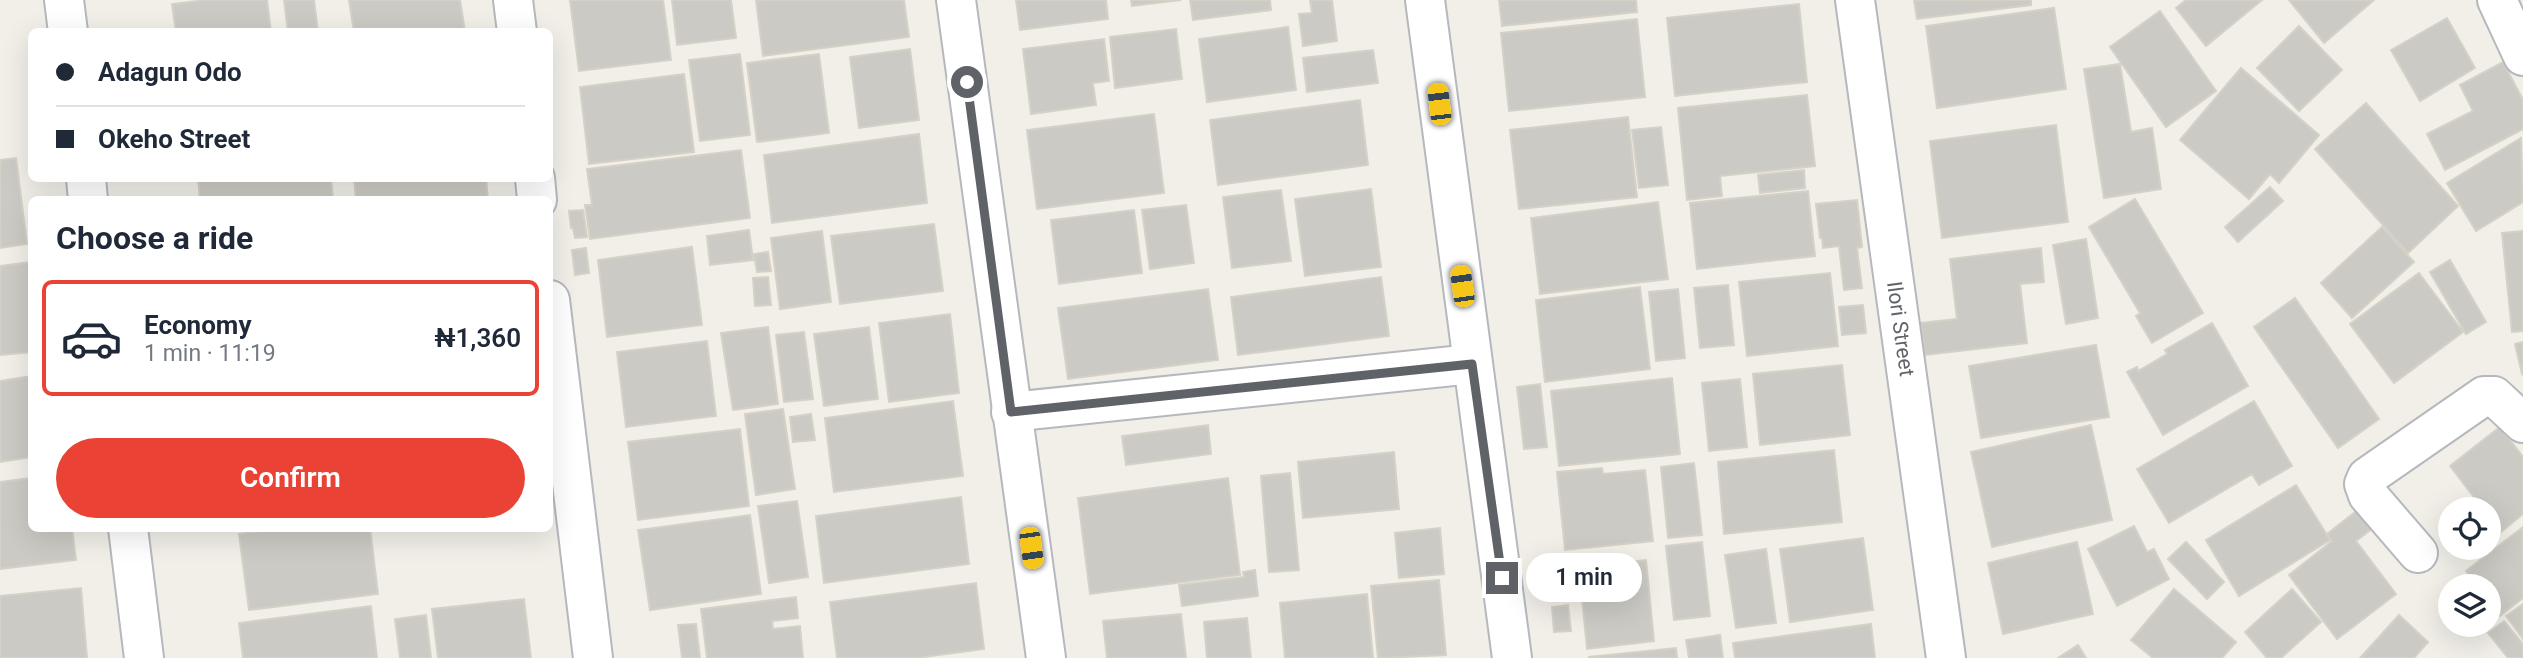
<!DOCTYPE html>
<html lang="en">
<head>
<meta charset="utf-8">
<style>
  body { margin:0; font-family:Roboto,sans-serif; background:#f6f6f7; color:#1f2937; height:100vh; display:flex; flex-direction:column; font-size:26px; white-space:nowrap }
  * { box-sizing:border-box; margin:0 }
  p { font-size:23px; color:#747a83 }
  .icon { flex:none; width:38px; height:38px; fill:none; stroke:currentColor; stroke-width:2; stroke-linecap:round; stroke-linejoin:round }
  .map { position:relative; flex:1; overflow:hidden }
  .drawer { position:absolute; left:28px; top:196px; width:525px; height:336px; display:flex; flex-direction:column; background:#fff; border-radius:10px; box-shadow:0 7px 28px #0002 }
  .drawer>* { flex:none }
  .hud { position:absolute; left:28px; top:28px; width:525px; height:154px; border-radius:10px; box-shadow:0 7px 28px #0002; display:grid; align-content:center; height:154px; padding:0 28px; background:#fff }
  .fabs { position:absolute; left:2438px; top:497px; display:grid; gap:14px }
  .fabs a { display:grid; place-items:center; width:63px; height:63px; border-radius:50%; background:#fff; box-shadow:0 7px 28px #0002; font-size:35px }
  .end { position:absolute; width:32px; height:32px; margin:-16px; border:9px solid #5f6368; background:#fff; box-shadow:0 0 0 4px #fff }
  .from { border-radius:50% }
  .bubble { position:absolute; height:49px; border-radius:24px; background:#fff; box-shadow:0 7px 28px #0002; font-size:23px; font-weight:600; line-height:49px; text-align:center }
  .car { position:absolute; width:21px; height:42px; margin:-21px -10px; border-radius:9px; box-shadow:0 0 5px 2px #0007; background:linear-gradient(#f5c518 24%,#345 0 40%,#f5c518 0 76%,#345 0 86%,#f5c518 0) }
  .hud b { display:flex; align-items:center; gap:24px; height:66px; font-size:26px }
  .hud b+b { border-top:2px solid #e0e1e3 }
  .hud i { width:18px; height:18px; background:#1f2937 }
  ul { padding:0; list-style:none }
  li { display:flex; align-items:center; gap:21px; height:116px; margin:0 14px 10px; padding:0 14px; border:4px solid transparent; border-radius:10px }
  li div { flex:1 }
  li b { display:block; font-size:26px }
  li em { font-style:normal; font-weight:600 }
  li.on { border-color:#ea4335 }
  li>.icon { width:63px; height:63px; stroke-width:1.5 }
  h2 { padding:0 28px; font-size:32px; line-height:84px }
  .button { display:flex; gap:14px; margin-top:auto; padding:14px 28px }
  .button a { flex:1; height:80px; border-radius:42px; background:#ea4335; color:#fff; font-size:28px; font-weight:600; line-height:80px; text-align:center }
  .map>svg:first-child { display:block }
</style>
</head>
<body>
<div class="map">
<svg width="2523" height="658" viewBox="0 0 2523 658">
  <rect width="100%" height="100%" fill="#f1efe8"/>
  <path fill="#cccac5" stroke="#d6d1c6" stroke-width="2" d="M206,0h61l4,32h-95l-4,-28z
    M284,0h30l4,32h-30z
    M349,0h111l5,32h-111z
    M570,0h93l8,60 -92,11z
    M672,0h59l5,38 -59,7z
    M756,0h148l5,37 -146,19z
    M1016,0h90l2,19 -88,11z
    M1131,0h50l-49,6z
    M1190,0h80l1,10 -78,10z
    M1310,0h22l5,41 -34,5 -4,-32 13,-1z
    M1499,0h137l1,12 -135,14z
    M1914,0h117v5l-114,14z
    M2186,0h76l-56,46 -30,-38z
    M2289,0h85l-50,43z
    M1799,4l8,78 -132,14 -8,-78z
    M2054,8l12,81 -129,19 -11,-82z
    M2160,11l56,80 -50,36 -56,-80z
    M2447,18l28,50 -55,33 -29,-51z
    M1637,19l8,78 -136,14 -8,-78z
    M2299,26l43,44 -43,41 -42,-43z
    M1288,27l8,63 -89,12 -8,-63z
    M1176,29l6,50 -67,9 -5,-51z
    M1104,39l5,42 -16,2 3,22 -65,9 -8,-65z
    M910,49l9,71 -60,8 -9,-71z
    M1373,50l5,33 -71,9 -4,-34z
    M740,54l10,81 -50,6 -11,-81z
    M819,54l10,79 -72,9 -10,-79z
    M2503,62l20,38v29l-78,41 -18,-36 46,-23 -13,-26z
    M2120,64l11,68 21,-4 9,61 -57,9 -20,-129z
    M2241,68l78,67 -40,48 -9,-9 -21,25 -69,-59z
    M684,74l10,78 -105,12 -9,-77z
    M1807,95l8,71 -95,10 2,20 -35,4 -9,-92z
    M1360,100l8,65 -150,20 -8,-65z
    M2366,103l92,103 -50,47 -93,-104z
    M1154,114l10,79 -127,16 -10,-79z
    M1628,117l9,80 -118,12 -9,-79z
    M2056,125l12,97 -126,16 -12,-97z
    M1661,127l7,58 -29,3 -7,-58z
    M919,134l8,69 -155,20 -8,-68z
    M2521,138l2,64 -47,29 -29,-48z
    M741,150l9,68 -160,21 -5,-34h7l-5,-36z
    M16,158l11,86 -27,4v-88z
    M1804,170l1,18 -45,5 -2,-18z
    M198,178h133l2,22h-133z
    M354,178h132l2,22h-132z
    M2270,187l13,14 -45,41 -13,-15z
    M1371,189l10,78 -76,9 -10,-77z
    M1281,190l10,71 -59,7 -9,-71z
    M1808,191l7,65 -118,13 -7,-66z
    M2135,199l68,114 -51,30 -16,-27 4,-3 -51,-86z
    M1857,200l5,47 -5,1 5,40 -18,2 -5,-44 -16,2 -1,-10h-2l-4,-34z
    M1658,202l10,77 -128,15 -9,-76z
    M1186,205l8,58 -44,6 -8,-59z
    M583,210l4,27 -12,1 -2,-10h-2l-2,-17z
    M1134,210l8,63 -83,11 -8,-64z
    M934,224l9,67 -103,13 -9,-68z
    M2382,227l32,35 -62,56 -31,-35z
    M749,230l4,30 -43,5 -3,-29z
    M822,231l9,71 -51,7 -9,-71z
    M2523,231v100l-11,1 -10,-99z
    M2086,239l12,79 -32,6 -13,-79z
    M692,247l10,78 -95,12 -9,-77z
    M586,248l3,25 -14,2 -3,-25z
    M2041,248l3,34 -24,2 7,59 -102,12 -4,-32 36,-4 -7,-60z
    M768,252l3,19 -14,1 -3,-18z
    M2450,260l36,62 -20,12 -36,-62z
    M32,262v90l-32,3v-89z
    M1830,273l8,73 -91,10 -8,-74z
    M2419,273l44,59 -69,51 -44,-59z
    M768,277l3,28 -16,1 -2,-28z
    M1381,277l8,59 -151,19 -7,-58z
    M1728,285l6,60 -34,3 -6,-60z
    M1640,287l10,82 -105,13 -9,-82z
    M1208,289l10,71 -150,19 -10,-71z
    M1678,289l7,69 -29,3 -7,-69z
    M2295,298l84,121 -41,29 -84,-121z
    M1863,305l3,28 -24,2 -3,-28z
    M950,314l9,79 -70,9 -10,-79z
    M2212,323l36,63 -85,49 -36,-63 10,-5 1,4 29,-17 -2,-4z
    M768,327l10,77 -45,6 -12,-77z
    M869,327l9,72 -54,7 -10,-72z
    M804,332l9,67 -29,3 -8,-67z
    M707,341l9,75 -90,11 -9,-75z
    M2523,342v31l-1,1 -7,-30z
    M2096,345l13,72 -128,21 -12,-72z
    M1842,365l8,70 -90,10 -7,-71z
    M32,376v81l-32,5v-81z
    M1672,378l8,76 -121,12 -8,-75z
    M1740,379l7,68 -38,4 -7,-68z
    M1540,384l7,63 -23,2 -7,-62z
    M953,401l10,75 -129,16 -9,-74z
    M2254,401l38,65 -33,19 -7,-11 -83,49 -32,-54z
    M783,409l12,80 -39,6 -11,-81z
    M811,414l4,26 -22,2 -3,-25z
    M1208,425l3,29 -85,11 -4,-29z
    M2091,425l21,95 -120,27 -21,-95z
    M2500,427l23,30v57l-22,18 -13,-16v-7h-5l-33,-43z
    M740,429l9,77 -111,14 -10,-78z
    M1834,450l8,72 -118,12 -6,-72z
    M1394,452l5,57 -96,9 -5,-56z
    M1694,463l8,72 -34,3 -7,-71z
    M1602,468l1,6 42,-4 8,71 -88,9 -8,-78z
    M1290,473l9,97 -30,2 -8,-96z
    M32,478v50h40l4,32 -76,9v-87z
    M1228,478l12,97 -150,19 -12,-96z
    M2296,485l34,55 -91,56 -33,-56z
    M961,497l8,67 -145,19 -8,-67z
    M797,501l11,76 -39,6 -11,-77z
    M2359,509l14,19 -17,13 40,53 -59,45 -48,-64 43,-34 -5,-7z
    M750,515l11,79 -111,16 -12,-80z
    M2134,526l13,26 7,-3 15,30 -52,27 -29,-57z
    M2523,527v71l-23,18 -12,-15v-15h-11l-11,-15z
    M282,528h88l8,66 -129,16 -10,-76z
    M1440,528l4,46 -45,4 -4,-45z
    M1863,538l10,72 -83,12 -10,-73z
    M1702,542l8,74 -36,4 -8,-74z
    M2077,542l16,72 -90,20 -15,-71z
    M2186,542l38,40 -17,17 -39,-40z
    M1766,549l10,74 -40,5 -11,-73z
    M1646,560l8,81 -67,8 -8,-82z
    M1255,570l3,26 -76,10 -3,-21 65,-8 -1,-5z
    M1439,580l7,75 -68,3 -7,-72z
    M976,583l8,66 -68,9h-79l-7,-56z
    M81,588l6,70h-87v-62z
    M2174,589l62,53 -14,16h-69l-22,-18z
    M2292,589l29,33 -40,36h-14l-22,-26z
    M1367,594l6,64h-88l-5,-55z
    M796,597l2,21 -26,3 1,8 27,-3 3,32h-96l-6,-49z
    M524,599l7,59h-93l-6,-49z
    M2523,604v35l-17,-23z
    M1568,605l3,26 -17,1 -2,-25z
    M371,606l6,52h-134l-4,-35z
    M1181,614l5,44h-79l-4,-37z
    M426,615l5,43h-31l-5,-39z
    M2399,615l29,27 -14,16h-54z
    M1247,618l4,40h-44l-3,-36z
    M2504,621l19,23v14h-15l-20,-25z
    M696,624l4,34h-18l-4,-33z
    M1871,624l4,34h-140l-2,-15z
    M1720,635l3,23h-34l-3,-18z
    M2078,645l8,13h-28z
    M1676,648l1,10h-88v-1z"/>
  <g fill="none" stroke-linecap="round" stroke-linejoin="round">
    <g stroke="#b5b8bc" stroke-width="42">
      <g id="minor">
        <path d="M64,0l4,32"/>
        <path d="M513,0l4,32"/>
        <path d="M956,0l90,658"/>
        <path d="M1425,0l87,658"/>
        <path id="s1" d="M1855,0l91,658"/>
        <path d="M2497,0l26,56"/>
        <path d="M86,178l2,22"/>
        <path d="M535,178l2,22"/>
        <path d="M550,300l43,358"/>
        <path d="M1011,412l461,-48"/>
        <path d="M128,528l16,130"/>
        <path d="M2418,553l-50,-58 -4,-11 3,-7 117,-81h10l29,27"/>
      </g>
    </g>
    <use href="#minor" stroke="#fff" stroke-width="38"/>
  </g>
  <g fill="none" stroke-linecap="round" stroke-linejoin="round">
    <path stroke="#5f6368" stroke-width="9" d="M967,82l44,330 461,-48 30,214"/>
  </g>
  <g text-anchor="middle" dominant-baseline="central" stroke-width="5" stroke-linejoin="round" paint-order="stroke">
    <g font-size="21" fill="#5f6368" stroke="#fff">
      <text stroke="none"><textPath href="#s1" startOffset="332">Ilori Street</textPath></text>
    </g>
  </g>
</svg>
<div class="fabs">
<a><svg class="icon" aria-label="locate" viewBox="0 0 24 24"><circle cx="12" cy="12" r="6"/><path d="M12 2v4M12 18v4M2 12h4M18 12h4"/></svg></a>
<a><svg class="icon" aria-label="layers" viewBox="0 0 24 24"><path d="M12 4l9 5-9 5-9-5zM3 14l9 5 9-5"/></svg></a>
</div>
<i class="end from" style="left:967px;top:82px"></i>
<i class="end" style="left:1502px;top:578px"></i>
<div class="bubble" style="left:1526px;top:553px;width:116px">1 min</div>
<i class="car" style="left:1439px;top:104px;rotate:353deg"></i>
<i class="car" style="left:1462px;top:286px;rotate:352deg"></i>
<i class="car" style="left:1031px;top:548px;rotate:172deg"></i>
<div class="hud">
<b><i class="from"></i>Adagun Odo</b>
<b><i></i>Okeho Street</b>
</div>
<section class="drawer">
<h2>Choose a ride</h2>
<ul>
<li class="on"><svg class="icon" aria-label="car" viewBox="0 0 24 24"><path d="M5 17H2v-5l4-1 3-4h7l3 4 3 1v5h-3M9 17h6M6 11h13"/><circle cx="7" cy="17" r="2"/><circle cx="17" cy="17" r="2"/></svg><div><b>Economy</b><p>1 min · 11:19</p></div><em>₦1,360</em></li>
</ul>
<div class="button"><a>Confirm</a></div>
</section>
</div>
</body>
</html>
